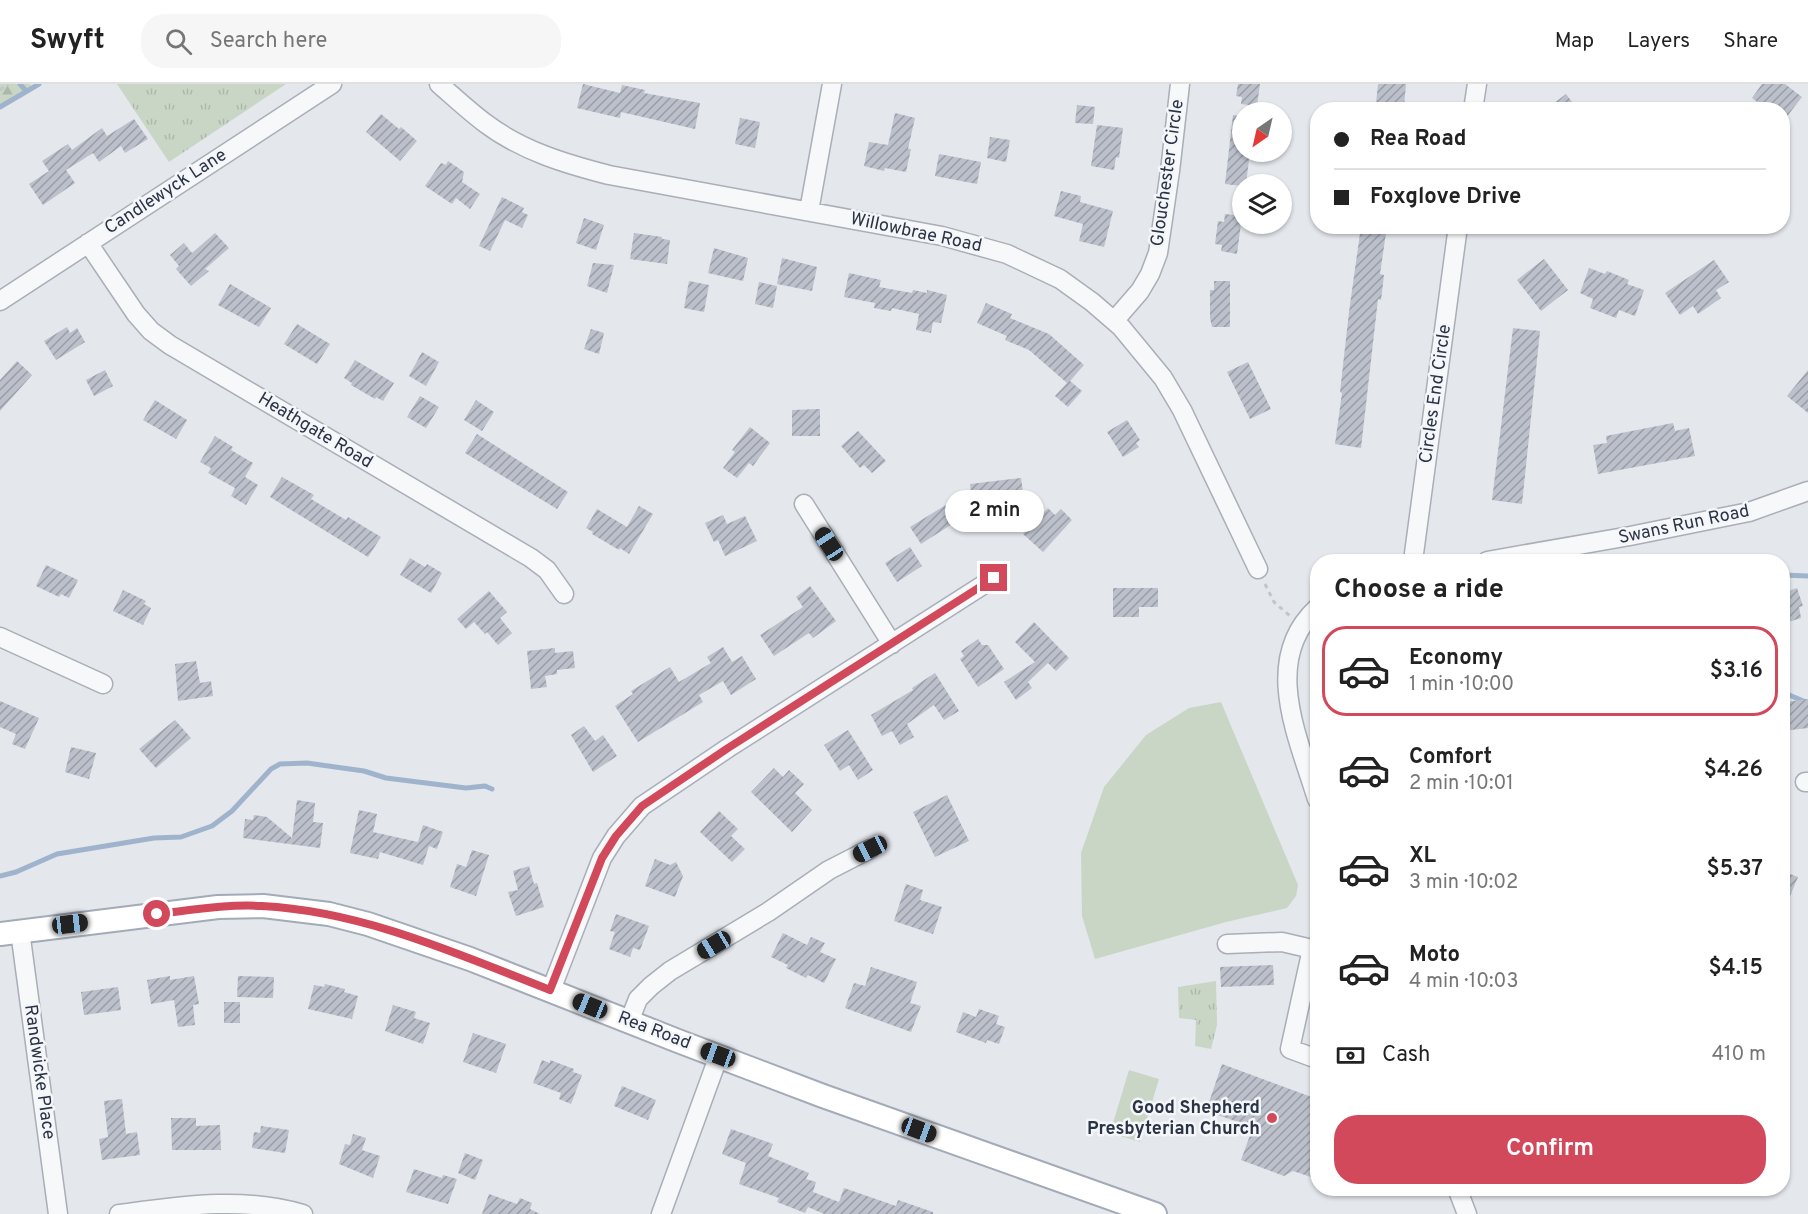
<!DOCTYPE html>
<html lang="en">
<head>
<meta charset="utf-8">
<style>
  body { margin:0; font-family:Overpass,sans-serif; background:#f6f6f6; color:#222; height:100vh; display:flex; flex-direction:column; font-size:22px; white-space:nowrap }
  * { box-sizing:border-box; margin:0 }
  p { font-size:20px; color:#767676 }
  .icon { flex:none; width:33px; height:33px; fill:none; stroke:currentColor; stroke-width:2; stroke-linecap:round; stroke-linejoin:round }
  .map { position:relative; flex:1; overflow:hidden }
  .drawer { position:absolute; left:1310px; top:470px; width:480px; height:642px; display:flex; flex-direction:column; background:#fff; border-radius:24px; box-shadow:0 2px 4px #0004 }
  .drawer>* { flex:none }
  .hud { position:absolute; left:1310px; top:18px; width:480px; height:132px; border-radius:24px; box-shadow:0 2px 4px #0004; display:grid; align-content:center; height:132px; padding:0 24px; background:#fff }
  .needle { width:39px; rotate:214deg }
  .controls { position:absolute; left:1232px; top:18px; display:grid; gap:12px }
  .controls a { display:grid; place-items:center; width:60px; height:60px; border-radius:50%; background:#fff; box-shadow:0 2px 4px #0004; font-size:30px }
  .end { position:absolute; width:27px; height:27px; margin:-14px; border:8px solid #d1495b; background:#fff; box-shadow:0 0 0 3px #fff }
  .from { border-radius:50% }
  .bubble { position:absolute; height:42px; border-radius:21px; background:#fff; box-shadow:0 2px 4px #0004; font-size:20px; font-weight:600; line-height:42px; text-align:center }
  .car { position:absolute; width:18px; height:36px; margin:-18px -9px; border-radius:8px; box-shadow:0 0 4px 2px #0007; background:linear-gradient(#222 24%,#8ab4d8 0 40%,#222 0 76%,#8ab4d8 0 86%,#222 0) }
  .hud b { display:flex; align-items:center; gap:21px; height:57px; font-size:22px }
  .hud b+b { border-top:2px solid #e0e0e0 }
  .hud i { width:15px; height:15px; background:#222 }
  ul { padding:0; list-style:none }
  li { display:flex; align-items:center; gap:18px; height:90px; margin:0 12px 9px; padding:0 12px; border:3px solid transparent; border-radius:24px }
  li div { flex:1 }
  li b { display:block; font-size:22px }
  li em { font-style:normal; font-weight:600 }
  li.active { border-color:#d1495b }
  li>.icon { width:54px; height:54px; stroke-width:1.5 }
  h2 { padding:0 24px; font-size:27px; line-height:72px }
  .pay { display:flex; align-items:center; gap:15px; height:66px; padding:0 24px; font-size:22px }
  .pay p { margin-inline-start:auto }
  .action { display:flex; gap:12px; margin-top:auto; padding:12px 24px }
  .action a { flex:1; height:69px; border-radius:24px; background:#d1495b; color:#fff; font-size:24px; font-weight:600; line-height:69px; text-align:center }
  header { display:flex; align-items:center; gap:36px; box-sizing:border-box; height:84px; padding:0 30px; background:#fff; border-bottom:2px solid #e0e0e0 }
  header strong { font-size:28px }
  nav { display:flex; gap:33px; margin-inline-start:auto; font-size:21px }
  .search { width:420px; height:54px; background:#f6f6f6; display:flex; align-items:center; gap:15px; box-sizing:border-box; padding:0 21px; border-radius:24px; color:#767676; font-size:22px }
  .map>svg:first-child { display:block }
</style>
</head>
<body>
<header>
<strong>Swyft</strong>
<div class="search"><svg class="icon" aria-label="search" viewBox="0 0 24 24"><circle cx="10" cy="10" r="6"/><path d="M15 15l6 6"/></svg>Search here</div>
<nav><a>Map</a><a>Layers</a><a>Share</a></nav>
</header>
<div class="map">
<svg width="1808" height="1130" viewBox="0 0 1808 1130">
  <defs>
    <pattern id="grass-tufts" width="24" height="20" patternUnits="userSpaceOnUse" patternTransform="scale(1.5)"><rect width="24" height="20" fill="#c9d6c5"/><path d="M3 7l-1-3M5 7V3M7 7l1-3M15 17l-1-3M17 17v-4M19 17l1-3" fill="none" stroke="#adb8ab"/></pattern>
    <pattern id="forest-firs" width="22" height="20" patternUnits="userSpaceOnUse" patternTransform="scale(1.5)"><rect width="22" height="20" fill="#c9d6c5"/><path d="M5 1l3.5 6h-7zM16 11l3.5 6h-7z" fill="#adb8ab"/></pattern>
    <pattern id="building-hatch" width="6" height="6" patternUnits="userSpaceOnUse" patternTransform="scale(1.5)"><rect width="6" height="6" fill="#bbc0ca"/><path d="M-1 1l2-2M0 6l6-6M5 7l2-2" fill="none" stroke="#989da6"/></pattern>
  </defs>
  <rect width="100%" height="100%" fill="#e4e7ec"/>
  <path fill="url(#grass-tufts)" d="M117,0h169l-117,78z
    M1216,897l1,44 -6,24 -16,-3 1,-26 -17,-2 -1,-31z"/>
  <path fill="url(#forest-firs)" d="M0,0h30l3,3 -33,21z"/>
  <path fill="#c9d6c5" d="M1221,618l77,183 -2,11 -9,12 -61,14 -131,37 -13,-43 -1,-63 23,-66 42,-52 43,-27z
    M1129,986l30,9 -19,63 -30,-9z"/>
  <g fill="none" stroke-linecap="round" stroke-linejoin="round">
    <path stroke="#9fb4cc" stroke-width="5" d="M20,0l6,7
      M0,23l39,-23
      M1782,491l26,1
      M1782,608l26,11
      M0,792l16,-4 41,-18 97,-16 27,-1 31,-11 20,-15 39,-42 9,-5 27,-1 57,8 22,7 80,10 19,-2 7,3"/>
  </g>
  <path fill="url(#building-hatch)" d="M583,0l37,9 2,-8 23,5 -1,3 56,10 -5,26 -74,-17 -1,6 -43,-10z
    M1238,0h22l-3,22 -16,-2 1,-7 -6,-1z
    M1378,0h28l-2,22 -28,-3z
    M1762,0h23l17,13 -20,26v-13h-14l-16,-12z
    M1566,10l12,16h-33z
    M1077,21l18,2 -2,17 -18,-1z
    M895,29l20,5 -7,31h3l-5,23 -21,-4 -1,3 -20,-5 5,-24 19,3z
    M381,30l18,15 2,-2 16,14 -17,20 -34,-29z
    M1233,31l9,1v36h8l-4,32h-4v2l-17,-2z
    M740,34l20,4 -5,26 -20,-4z
    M134,35l14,20 -23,14 -4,-7 -22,16 -6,-9 -27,17 9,13 -32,22 -14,-21 20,-13 -7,-10 26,-17 4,6 30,-22 5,8z
    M1097,41l26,3 -4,30 -3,-1 -2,13 -23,-4z
    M990,53l20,3 -4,22 -19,-4z
    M939,70l42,8 -4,22 -42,-8z
    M448,77l16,11 -2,10 18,12 -10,15 -14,-11 -4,6 -27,-18 16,-23 5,2z
    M1061,107l20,5 -1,6 33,9 -9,36 -25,-6 4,-17 -29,-8z
    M502,113l22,11 -2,4 6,3 -6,13 -17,-8 -15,31 -11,-5z
    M1225,130l17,2 -5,38 -16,-3 1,-6 -7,-1 3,-23 6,1z
    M584,134l20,7 -8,25 -20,-7z
    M1361,142h26l-7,48 4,1 -2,17 -1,8 -3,-1 -17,149 -26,-4 7,-51 -2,-1 9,-80z
    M215,149l14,15 -24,21 4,2 -18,15 -15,-17 3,-3 -9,-11 14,-12 8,10z
    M634,149l28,4v2l8,1 -3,24 -37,-5z
    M714,164l34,10 -5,23 -35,-8z
    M782,174l35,9 -5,24 -35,-7z
    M1544,175l24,31 -27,21 -24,-31z
    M1714,176l15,22 -13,8 5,8 -23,16 -5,-8 -13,9 -15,-22z
    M593,179l21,2 -7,28 -20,-7z
    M1589,184l16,6 2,-3 22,9 -2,4 17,6 -9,26 -16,-6 -3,8 -26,-10 3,-9 -13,-6z
    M849,189l32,7 -2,7 33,6 1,-3 14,3v-3l20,5 -6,28 -8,-1 -2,11 -15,-3 3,-16 -27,-6 -1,3 -17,-3 1,-5 -31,-6z
    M689,197l20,4 -5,27 -20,-4z
    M1214,197h16v46h-18l-2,-9v-28h4z
    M759,198l18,4 -4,22 -18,-4z
    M230,200l41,24 -12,19 -41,-22z
    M986,219l26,11 -2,4 39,16 35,31 -14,16 12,10 -14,16 -13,-11 12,-13 -38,-33 -24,-10 2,-4 -30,-13z
    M297,240l33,20 -13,20 -33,-20z
    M67,243l3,6 7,-5 8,14 -29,18 -12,-19z
    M1513,244l27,3 -18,173 -30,-4z
    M591,245l13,4 -5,21 -15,-5z
    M422,268l17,10 -13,24 -17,-10z
    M355,276l39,23 -11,18 -7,-4 -1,2 -24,-14 1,-2 -8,-5z
    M17,277l15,14 -32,36v-31z
    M1248,278l23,47 -21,10 -23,-47z
    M105,286l8,16 -19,10 -8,-16z
    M1808,286v43l-21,-17z
    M420,312l19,11 -13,21 -19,-11z
    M155,316l32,20 -11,19 -33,-19z
    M476,316l18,12 -12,19 -18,-11z
    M820,325v27h-28v-26z
    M1127,336l13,20 -4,3 3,4 -16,10 -16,-25z
    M1673,339l2,8 14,-3 6,28 -97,18 -5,-29 14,-2 -1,-7z
    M750,343l20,16 -17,23 -4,-3 -12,15 -14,-10 12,-16 -3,-2z
    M858,347l28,30 -14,12 -8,-8 -4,3 -19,-22z
    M477,350l91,58 -11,17 -92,-56z
    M215,352l18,11 -2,3 22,13 -8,14 13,8 -12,20 -15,-9 4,-8 -27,-15 3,-5 -11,-6z
    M282,393l32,18 -3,4 35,21 2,-3 33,20 -13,20 -98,-60z
    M1021,394l3,21 -23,2 1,14 -28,3 -4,-34z
    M949,419l11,16 -39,25 -11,-17z
    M639,422l14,8 -24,40 -9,-6 -1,2 -27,-16 1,-2 -7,-4 11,-19 30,18z
    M1048,424l7,7 6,-6 11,11 -29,32 -20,-18z
    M723,431l4,9 18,-8 12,25 -32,15 -7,-16 -4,2 -9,-19z
    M910,463l12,19 -25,16 -12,-19z
    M410,474l15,9 2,-3 15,9 -11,20 -31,-18z
    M46,481l32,15 -9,18 -8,-4 -2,3 -23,-11z
    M810,502l26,35 -23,17 -4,-5 -35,23 -14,-21 43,-28 -7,-10z
    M1113,504h45v19h-19v10h-26z
    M1797,504l6,18 -4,1 2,11 -19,6v-31z
    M123,506l23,11 -2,3 7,4 -8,17 -30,-14z
    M489,507l18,21 -7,6 12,15 -14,12 -11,-13 -2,2 -11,-12 -8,7 -9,-10z
    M1034,538l35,36 -13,13 -8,-8 -20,19 4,6 -16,12 -12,-18 31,-20 -20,-20z
    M978,555l4,6h6l16,24 -26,18 -18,-28 4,-3 -3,-5z
    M723,563l9,15 10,-6 14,23 -25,16 -8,-14 -24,14 4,7 -65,40 -23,-36 18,-12 -2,-3 39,-24 9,15 32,-19 -4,-6z
    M555,564v5l18,-2 2,17 -18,2v4l-12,2 2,11 -16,2 -4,-38z
    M196,577l4,22 11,-2 2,15 -35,5 -3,-37z
    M935,589l24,38 -15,9 -10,-15 -27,19 7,13 -14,8 -8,-14 -10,5 -11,-21 42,-25 -1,-2z
    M1808,615v29l-26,3v-18l6,-1 -2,-10z
    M0,617l39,17 -14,31 -13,-5 4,-10 -16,-7z
    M175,636l16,18 -35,30 -17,-19z
    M584,642l11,15 8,-6 14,21 -24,16 -22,-37z
    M848,646l25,40 -15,10 -9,-15 -9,6 -16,-26z
    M71,663l25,6 -7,26 -24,-7z
    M774,684l9,9 6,-7 15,14 -9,9 17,17 -20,22 -41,-40z
    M947,711l22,46 -34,16 -22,-45z
    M297,716l18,3 -2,19 10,1 -3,25 -77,-10 2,-19 8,1 1,-5 13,2 25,21z
    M359,726l18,4 -4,18 45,10 5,-17 20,7 -6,17 -8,-3 -6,19 -43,-13 -2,7 -28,-6z
    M719,727l19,18 -7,7 14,13 -13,13 -32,-30z
    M472,766l17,5 -13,41 -26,-9 7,-23 9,3z
    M655,775l15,6 6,-3 7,14 -8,21 -30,-11z
    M529,782l5,18 3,-1 7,24 -28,9 -8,-24 10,-2 -5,-19z
    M1782,787l16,6 -16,38z
    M906,800l17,6 -3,10 22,7 -9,27 -39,-13z
    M616,830l33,12 -9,24 -7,-2 -3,9 -21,-8 6,-17 -5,-1z
    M783,849l24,12 4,-8 14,6 -5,9 16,7 -12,24 -16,-8 -2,3 -20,-10 2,-3 -17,-8z
    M1273,881l1,20 -53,2 -1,-20z
    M871,883l46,15 -7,21 11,3 -10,26 -66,-24 9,-25 11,3z
    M170,892v4l24,-4 5,28 -6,1 2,20 -17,2 -4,-27 -23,4 -4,-24z
    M238,892l36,1 -1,21 -36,-1z
    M325,900l20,5 -1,3 14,4 -6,23 -44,-10 6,-24 10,2z
    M118,903l3,23 -37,5 -3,-23z
    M224,918h16v21h-16z
    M393,921l23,7 -2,6 16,5 -7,21 -38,-13z
    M979,925l20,7 -3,8 9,3 -6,17 -12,-4 -1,3 -30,-11 7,-20 13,5z
    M473,949l33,11 -10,29 -33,-11z
    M542,976l8,3v-3l24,9 -1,3 9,3 -11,29 -12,-5 2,-6 -28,-10z
    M1222,980l95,35v80l-24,-8 -9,5 -43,-16 12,-33 -47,-16z
    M622,1002l34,14 -8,20 -34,-14z
    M122,1015l4,35 11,-2 3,23 -38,5 -3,-21 9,-2 -4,-36z
    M171,1034h25v8l24,-1 1,25h-49z
    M261,1042l28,4 -4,23 -33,-5 2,-16 6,1z
    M731,1045l42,15 -5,12 41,17 -3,6 10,3 -3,10 26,10 5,-14 52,18 2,-6 35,12v2h-109l-16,-7 -3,6 -28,-11 2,-4 -40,-14 7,-21 -24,-9z
    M353,1050l13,4 -4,12 18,6 -7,22 -34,-14 6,-20 5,1z
    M465,1069l18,7 -8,20 -17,-7z
    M414,1085l28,9 1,-3 14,4 -9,25 -42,-12z
    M489,1110l28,10 3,-6 12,5 -2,6 10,5h-58z"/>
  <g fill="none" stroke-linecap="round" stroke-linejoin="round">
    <g stroke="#a9aeb7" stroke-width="21">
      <path id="minor" d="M439,0c15,13 30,27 46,39 37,28 81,41 124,52l333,61 65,18 53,25 32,23 29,25 42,51 19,32 76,159
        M1473,26l4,-26
        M809,127l23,-127
        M88,159l48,71 15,17 19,14 361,213 16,12 17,24
        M0,217l332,-217
        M1114,237l26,-30 10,-17 8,-21 12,-82 10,-87
        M804,420l88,140
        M1413,477l45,-335
        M1487,477l143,-25 119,-24 59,-21
        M1317,524c-56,52 -19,129 0,191
        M0,553l103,47
        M1805,698h3
        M20,847l38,283
        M1227,860l55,-2 30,7
        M1317,863l-5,2 -22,100 27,10
        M551,906l51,-132 14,-22 26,-30 86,-58 266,-170
        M629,938l9,-23 13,-13 19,-15 98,-59 61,-42 41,-21
        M1457,1104l10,26
        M119,1130c61,-8 124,-18 184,0
        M661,1130l58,-159"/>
    </g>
    <g stroke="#a3abb8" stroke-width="26">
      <path id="major" d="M0,850l218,-27 45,-1 66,8 39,10 102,35 208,82 145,55 332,118"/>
    </g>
    <path stroke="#c2c5cb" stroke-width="3" stroke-dasharray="4.5 4.5" stroke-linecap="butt" d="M0,6l8,-6
      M1265,500l9,18 16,14"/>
    <use href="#minor" stroke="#f7f8fa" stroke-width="18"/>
    <use href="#major" stroke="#fff" stroke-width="22"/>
  </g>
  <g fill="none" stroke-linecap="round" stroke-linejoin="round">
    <path stroke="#d1495b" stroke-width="8" d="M157,830c35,-4 70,-10 105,-8 100,5 196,48 288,84l52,-132 14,-22 26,-30 86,-58 266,-170"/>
  </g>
  <circle fill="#d1495b" stroke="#f4f6f9" stroke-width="2" cx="1272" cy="1034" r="6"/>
  <g text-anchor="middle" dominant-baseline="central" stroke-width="5" stroke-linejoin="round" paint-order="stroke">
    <g font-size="18" fill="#2b3445" stroke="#f4f6f9">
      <text transform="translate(1168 89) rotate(-82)">Glouchester Circle</text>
      <text transform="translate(166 108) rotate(-33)">Candlewyck Lane</text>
      <text transform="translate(916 149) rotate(12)">Willowbrae Road</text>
      <text transform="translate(1436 310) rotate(-82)">Circles End Circle</text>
      <text transform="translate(315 347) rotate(31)">Heathgate Road</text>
      <text transform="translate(1684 441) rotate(-12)">Swans Run Road</text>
      <text transform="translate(654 947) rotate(21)">Rea Road</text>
      <text transform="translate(39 988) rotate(82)">Randwicke Place</text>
    </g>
    <g font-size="18" font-weight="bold" fill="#2b3445" stroke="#f4f6f9" text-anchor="end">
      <text x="1260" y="1024">Good Shepherd<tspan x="1260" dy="21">Presbyterian Church</tspan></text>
    </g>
  </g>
</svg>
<div class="controls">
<a><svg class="needle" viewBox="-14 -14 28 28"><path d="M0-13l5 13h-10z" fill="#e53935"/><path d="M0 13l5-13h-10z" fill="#767676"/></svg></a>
<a><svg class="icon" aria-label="layers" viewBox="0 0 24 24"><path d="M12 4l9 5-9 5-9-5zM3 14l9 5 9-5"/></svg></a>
</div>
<i class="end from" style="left:157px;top:830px"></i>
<i class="end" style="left:994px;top:494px"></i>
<div class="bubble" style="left:945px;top:406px;width:99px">2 min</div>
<i class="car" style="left:829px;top:460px;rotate:327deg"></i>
<i class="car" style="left:870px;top:765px;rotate:243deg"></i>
<i class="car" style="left:70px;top:840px;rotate:83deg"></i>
<i class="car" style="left:714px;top:861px;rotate:239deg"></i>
<i class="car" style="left:590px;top:922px;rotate:292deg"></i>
<i class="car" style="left:718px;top:971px;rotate:290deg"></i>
<i class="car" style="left:919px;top:1046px;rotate:110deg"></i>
<div class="hud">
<b><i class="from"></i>Rea Road</b>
<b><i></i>Foxglove Drive</b>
</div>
<section class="drawer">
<h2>Choose a ride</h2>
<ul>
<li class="active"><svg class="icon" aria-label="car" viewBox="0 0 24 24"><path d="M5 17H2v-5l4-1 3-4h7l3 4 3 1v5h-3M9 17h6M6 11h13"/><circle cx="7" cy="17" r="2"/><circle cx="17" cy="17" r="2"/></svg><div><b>Economy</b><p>1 min · 10:00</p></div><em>$3.16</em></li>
<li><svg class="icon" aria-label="car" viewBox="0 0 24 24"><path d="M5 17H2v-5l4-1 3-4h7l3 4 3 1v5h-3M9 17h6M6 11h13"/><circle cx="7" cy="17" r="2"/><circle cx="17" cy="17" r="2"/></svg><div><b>Comfort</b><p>2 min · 10:01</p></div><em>$4.26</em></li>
<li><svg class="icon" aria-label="car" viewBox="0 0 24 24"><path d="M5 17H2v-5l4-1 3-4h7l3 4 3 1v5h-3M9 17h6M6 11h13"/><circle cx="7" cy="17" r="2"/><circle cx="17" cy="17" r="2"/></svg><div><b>XL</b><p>3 min · 10:02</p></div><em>$5.37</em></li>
<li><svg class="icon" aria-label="car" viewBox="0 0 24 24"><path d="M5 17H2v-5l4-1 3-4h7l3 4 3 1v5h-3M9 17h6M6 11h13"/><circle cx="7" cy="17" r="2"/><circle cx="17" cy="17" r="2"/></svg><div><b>Moto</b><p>4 min · 10:03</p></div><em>$4.15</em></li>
</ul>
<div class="pay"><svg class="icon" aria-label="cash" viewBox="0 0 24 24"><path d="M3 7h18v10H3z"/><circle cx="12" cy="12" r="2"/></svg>Cash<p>410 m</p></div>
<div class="action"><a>Confirm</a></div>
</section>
</div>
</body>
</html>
